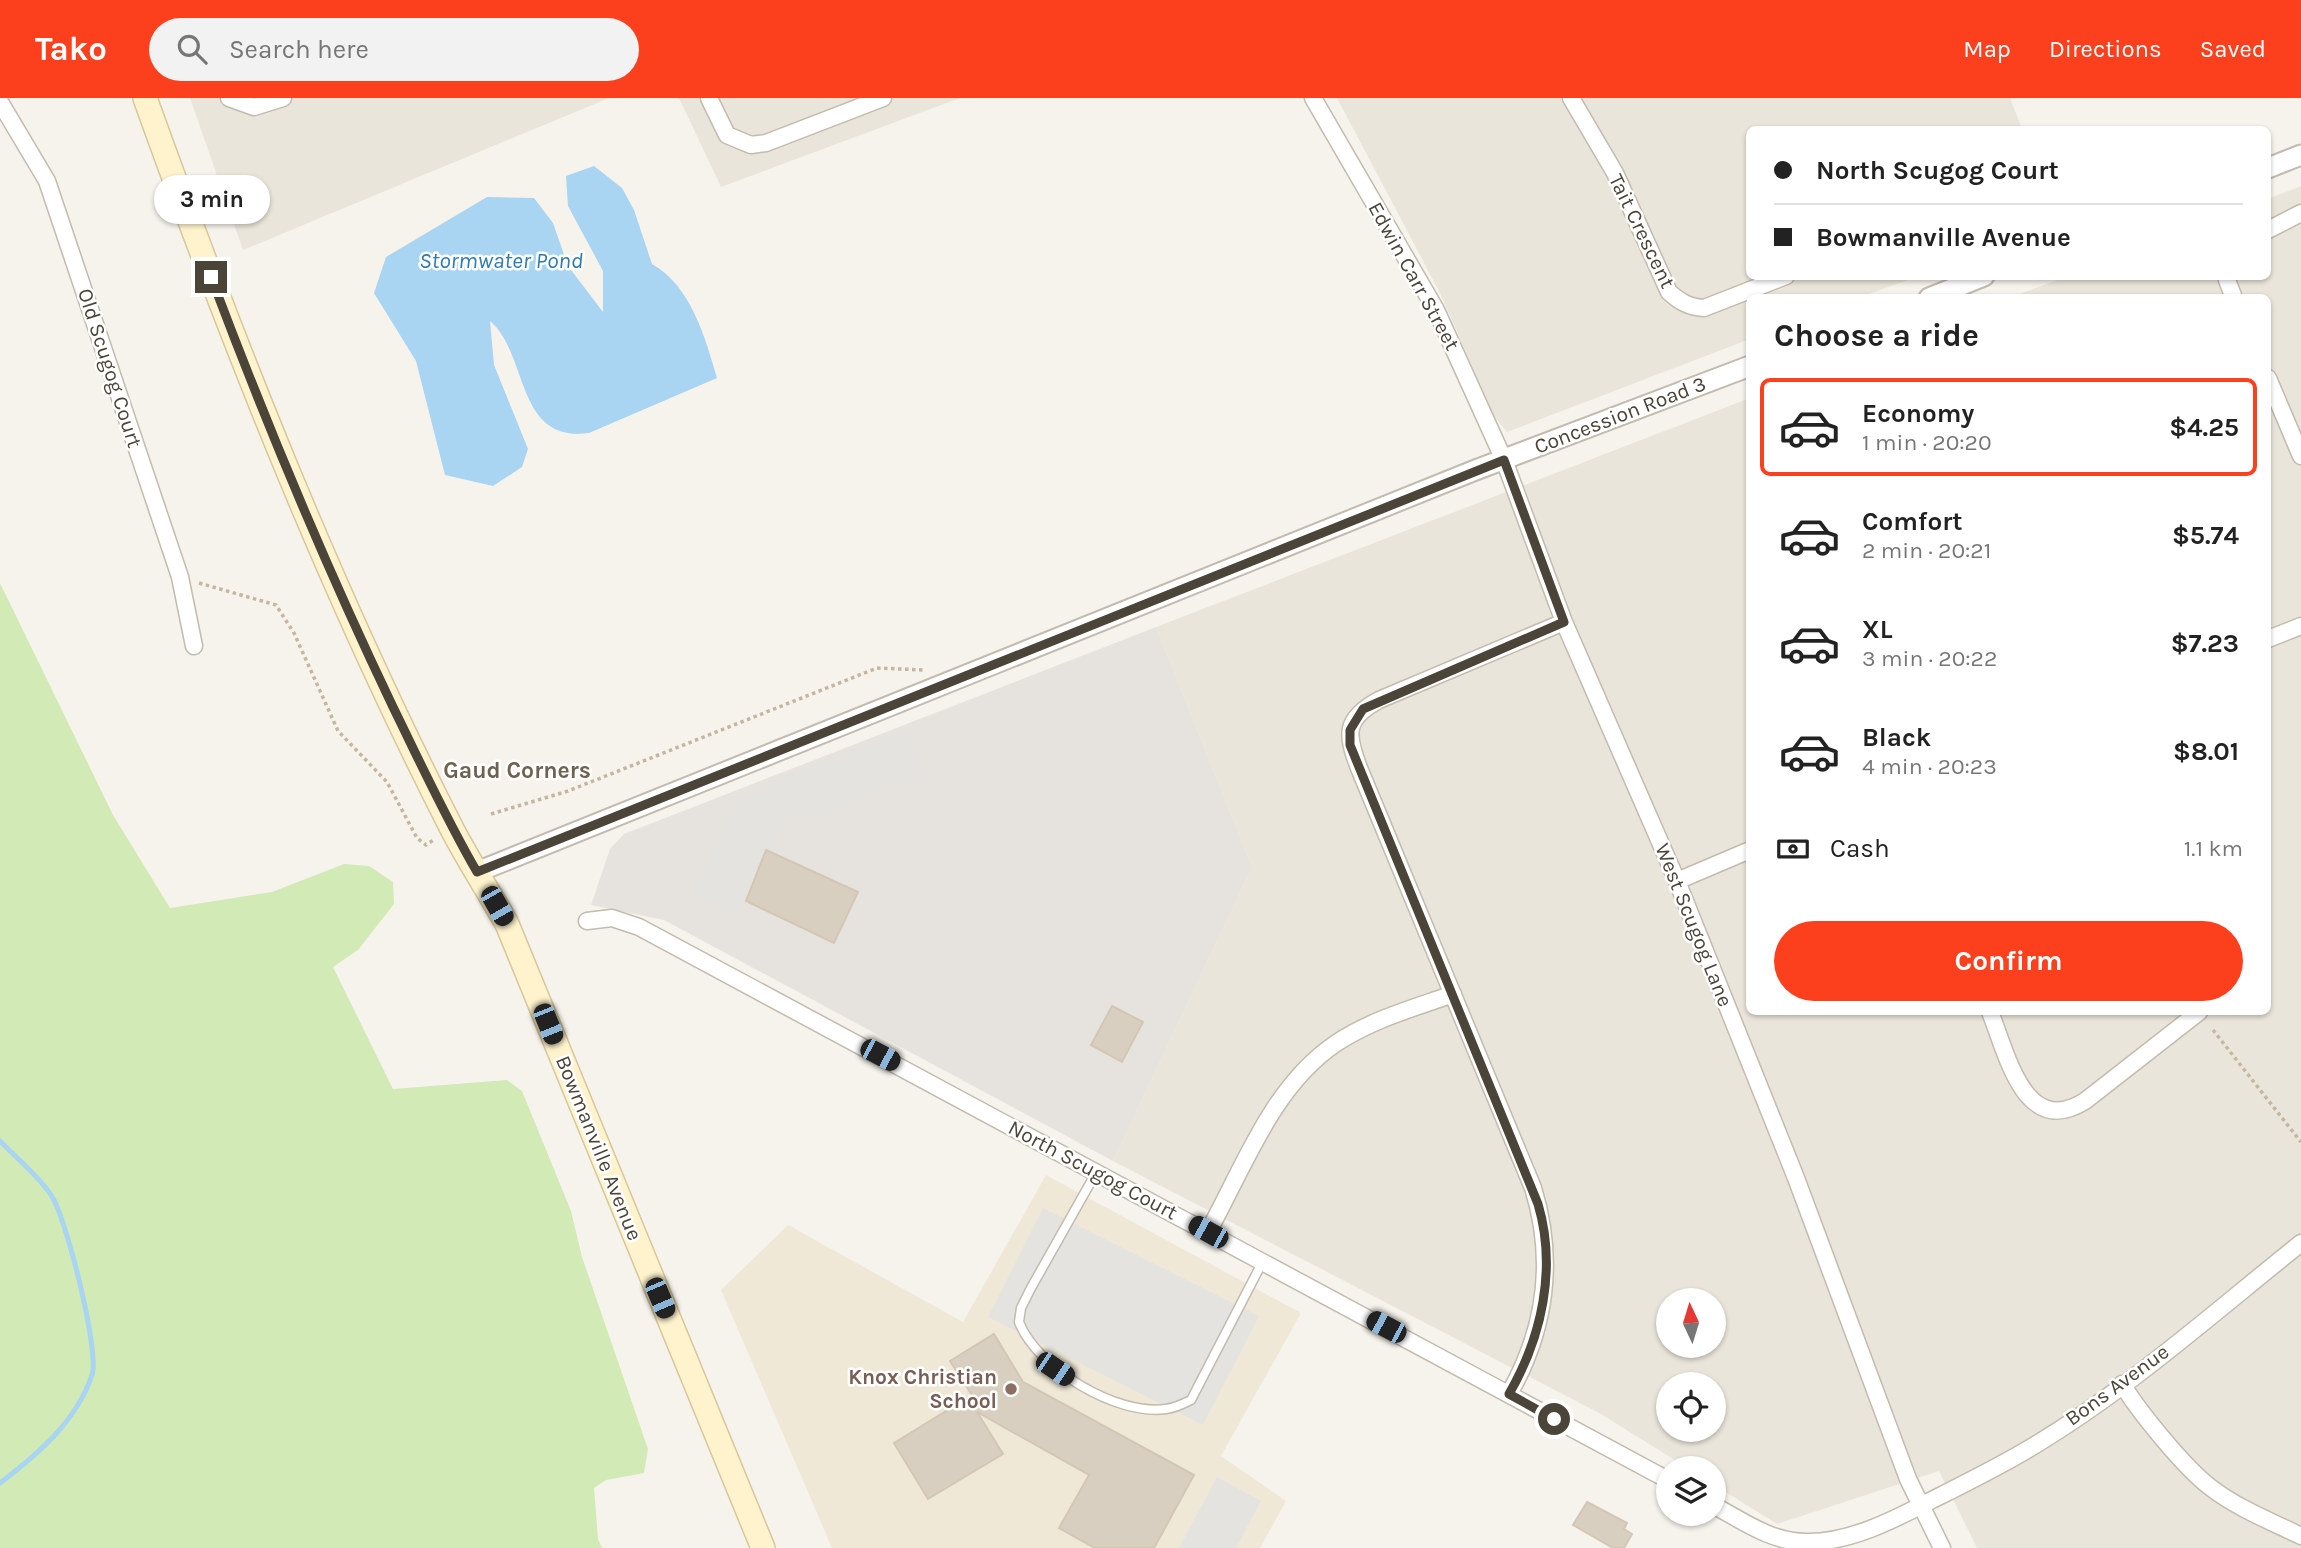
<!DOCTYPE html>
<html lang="en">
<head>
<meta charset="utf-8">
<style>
  body { margin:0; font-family:Karla,sans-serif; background:#f2f2f2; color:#222; height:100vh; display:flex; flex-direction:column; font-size:26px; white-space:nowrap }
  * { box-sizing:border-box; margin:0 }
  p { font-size:23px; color:#767676 }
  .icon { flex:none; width:38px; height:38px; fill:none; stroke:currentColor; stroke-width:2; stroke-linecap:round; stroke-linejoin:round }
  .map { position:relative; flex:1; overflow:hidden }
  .drawer { position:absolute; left:1746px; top:196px; width:525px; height:721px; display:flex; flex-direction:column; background:#fff; border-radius:10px; box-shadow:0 2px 5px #0004 }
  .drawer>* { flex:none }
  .hud { position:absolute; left:1746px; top:28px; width:525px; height:154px; border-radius:10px; box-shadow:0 2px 5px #0004; display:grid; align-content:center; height:154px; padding:0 28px; background:#fff }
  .needle { width:46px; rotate:356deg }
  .controls { position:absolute; left:1656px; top:1190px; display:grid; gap:14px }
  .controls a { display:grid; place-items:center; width:70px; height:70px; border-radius:50%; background:#fff; box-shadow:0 2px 5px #0004; font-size:35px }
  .end { position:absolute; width:32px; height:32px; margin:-16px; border:9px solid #4b4439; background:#fff; box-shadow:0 0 0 4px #fff }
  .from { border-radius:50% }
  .bubble { position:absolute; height:49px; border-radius:24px; background:#fff; box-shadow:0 2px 5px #0004; font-size:23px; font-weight:700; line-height:49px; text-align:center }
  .car { position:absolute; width:21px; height:42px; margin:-21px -10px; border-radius:9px; box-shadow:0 0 5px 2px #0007; background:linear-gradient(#222 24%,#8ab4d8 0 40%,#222 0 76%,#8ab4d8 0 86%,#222 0) }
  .hud b { display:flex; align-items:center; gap:24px; height:66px; font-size:26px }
  .hud b+b { border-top:2px solid #e0e0e0 }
  .hud i { width:18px; height:18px; background:#222 }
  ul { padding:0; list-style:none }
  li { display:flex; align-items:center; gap:21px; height:98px; margin:0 14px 10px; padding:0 14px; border:4px solid transparent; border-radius:10px }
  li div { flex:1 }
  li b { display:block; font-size:26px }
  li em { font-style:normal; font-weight:700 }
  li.current { border-color:#fc3f1d }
  li>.icon { width:63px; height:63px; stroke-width:1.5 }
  h2 { padding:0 28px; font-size:32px; line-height:84px }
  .pay { display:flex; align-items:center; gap:18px; height:77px; padding:0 28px; font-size:26px }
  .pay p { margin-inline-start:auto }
  .primary-button { display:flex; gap:14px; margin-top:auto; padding:14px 28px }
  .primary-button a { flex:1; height:80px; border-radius:42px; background:#fc3f1d; color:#fff; font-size:28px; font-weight:700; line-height:80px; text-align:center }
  header { display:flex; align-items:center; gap:42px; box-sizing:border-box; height:98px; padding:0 35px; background:#fc3f1d; color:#fff }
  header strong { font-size:33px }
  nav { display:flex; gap:38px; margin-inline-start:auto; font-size:24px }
  .search { width:490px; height:63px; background:#f2f2f2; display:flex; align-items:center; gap:18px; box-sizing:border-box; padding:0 24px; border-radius:38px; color:#767676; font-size:26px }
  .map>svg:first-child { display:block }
</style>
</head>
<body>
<header>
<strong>Tako</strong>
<div class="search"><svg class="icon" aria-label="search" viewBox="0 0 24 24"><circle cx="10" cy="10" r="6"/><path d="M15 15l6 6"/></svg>Search here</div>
<nav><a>Map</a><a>Directions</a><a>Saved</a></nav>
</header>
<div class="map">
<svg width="2301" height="1450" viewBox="0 0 2301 1450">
  <rect width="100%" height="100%" fill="#f6f3ec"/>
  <path fill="#eae5da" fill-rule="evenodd" d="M190,0h419l-366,152z
    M679,0h281l-239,89z
    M1337,0h673l12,31 -272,1v146l166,1 -55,20 -111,1v41l-243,93 -13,-16 -54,-123z
    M2301,88v1362h-324l-38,-77 -162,53 -64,-40v-16h-25l-89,-55 -486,-252 139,-294 -96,-240 594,-229v614h518v-714l-257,-1 55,-20 202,-1v-77zM1668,1202h45v46h-45zM1668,1286h45v46h-45z"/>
  <path fill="#e6e2dd" d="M1156,529l96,240 -139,294 -449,-241 -73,-15 19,-56 14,-15z"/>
  <path fill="#efe8d6" d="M1046,1077l255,138 -80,143 65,45 -26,47h-428l-111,-258 67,-65 175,97z"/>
  <path fill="#d2eab5" d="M0,485l113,232 57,93 102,-16 72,-28 25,2 24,16 1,22 -36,46 -25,17 60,122 114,-9 15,11 49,120 11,46 66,192 -4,24 -38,7 -12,8 4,51 4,9h-602z"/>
  <path fill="#e5e3e0" d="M903,632l19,42 -107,48 -26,-10 -54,104 -45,-19 52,-98z
    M1043,1110l216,108 -56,109 -215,-108z
    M1217,1379l44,24 -25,47h-57z"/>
  <path fill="#a9d4f2" d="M594,68l28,22 12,22 18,54c39,22 53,73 65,114l-128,55c-74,10 -60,-79 -99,-112l4,44 34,84 -6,18 -29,19 -48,-11 -29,-114 -42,-68 12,-36 101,-60 47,1 19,25 15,43 35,46v-41l-35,-65 -2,-30z"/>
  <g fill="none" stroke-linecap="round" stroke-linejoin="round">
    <path stroke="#a9d4f2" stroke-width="5" d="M0,1043c16,17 38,34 51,54 15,21 49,158 41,180 -16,47 -54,79 -92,108"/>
  </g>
  <path fill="#d8cfc1" stroke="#d3c7b4" stroke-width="2" d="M766,752l92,42 -24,51 -88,-42z
    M1112,908l31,16 -21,40 -31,-17z
    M994,1236l29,48 171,93 -40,73h-59l-36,-20 30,-53 -112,-63 26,42 -75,45 -34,-56 78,-48 -22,-34z
    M1587,1404l40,21 -3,6 8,5 -8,14h-11l-40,-23z"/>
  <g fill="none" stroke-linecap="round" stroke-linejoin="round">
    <g stroke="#c2bbae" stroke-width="11">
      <path id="service" d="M1097,1073l-66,117 -10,20 -2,14c18,46 97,94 147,87 8,-1 17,-5 25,-9l72,-139"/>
    </g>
    <g stroke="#c2bbae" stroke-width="19">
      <path id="minor" d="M229,0l25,9 29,-9
        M709,0l18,37 24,10 15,-2 117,-45
        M1313,0l123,212 68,150 60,162 113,259 119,297 112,301 34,69
        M1571,0l44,75 54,119c11,10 20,15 35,16l82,-32
        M0,4l47,79 133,396 14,69
        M2268,132l33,-17
        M2229,178l-2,4 7,18
        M2268,280l33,78
        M2268,541l33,-13
        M1677,783l73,-31
        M587,823l25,-3 27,9 1029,553
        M1990,914c17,41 34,127 95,89l114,-89
        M1208,1134c36,-65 64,-145 127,-188 35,-24 79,-36 118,-50
        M2122,1286c18,29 62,83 88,103 27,21 60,34 91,49
        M1509,1296c37,-65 46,-135 24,-206l-174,-420c-13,-34 -15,-49 20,-68l185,-78
        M1713,1407c30,16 58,37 93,37 45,1 91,-24 130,-44 30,-15 60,-30 89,-47 99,-58 187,-137 276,-208"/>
    </g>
    <g stroke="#c2bbae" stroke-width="23">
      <path id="tertiary" d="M2268,70l33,-13
        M1929,200l55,-22
        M477,774l996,-401 277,-105"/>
    </g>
    <g stroke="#d6c79b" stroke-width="26">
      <path id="secondary" d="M145,0c89,248 186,494 306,729 17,33 38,65 56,97l256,624"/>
    </g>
    <path stroke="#c4b79f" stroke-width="3.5" stroke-dasharray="3.5 3.5" stroke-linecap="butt" d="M199,485l77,22 18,28 44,98 49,51 30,56 9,7 9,-6
      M491,716l77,-23 309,-123 47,2
      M2213,932l88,112"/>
    <use href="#service" stroke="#fff" stroke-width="8"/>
    <use href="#minor" stroke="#fff" stroke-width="16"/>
    <use href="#tertiary" stroke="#fff" stroke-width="19"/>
    <use href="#secondary" stroke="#fff3cd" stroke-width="23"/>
  </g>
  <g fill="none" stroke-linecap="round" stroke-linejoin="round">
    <path stroke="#4b4439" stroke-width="9" d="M211,179c55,146 115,290 182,430 27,55 53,112 84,165l1027,-412 60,162 -201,87 -13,21v15l188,459c19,64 4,133 -29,190l45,25"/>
  </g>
  <circle fill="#8d6e63" stroke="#fff" stroke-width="2.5" cx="1011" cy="1291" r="7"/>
  <g text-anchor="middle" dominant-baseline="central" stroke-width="5" stroke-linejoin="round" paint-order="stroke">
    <g font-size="21" fill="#4b4439" stroke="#fff">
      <text transform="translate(1642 133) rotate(64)">Tait Crescent</text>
      <text transform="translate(1414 178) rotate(61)">Edwin Carr Street</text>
      <text transform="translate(110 270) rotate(72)">Old Scugog Court</text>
      <text transform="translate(1620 317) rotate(-21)">Concession Road 3</text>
      <text transform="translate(1694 827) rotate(68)">West Scugog Lane</text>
      <text transform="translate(599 1050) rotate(68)">Bowmanville Avenue</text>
      <text transform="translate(1093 1072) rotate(28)">North Scugog Court</text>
      <text transform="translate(2117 1287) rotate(-36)">Bons Avenue</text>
    </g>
    <g font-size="21" font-weight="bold" fill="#785e54" stroke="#fff" text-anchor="end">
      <text x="997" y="1279">Knox Christian<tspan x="997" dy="24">School</tspan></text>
    </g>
    <g font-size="23" font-style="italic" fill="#2e7ab2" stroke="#fff">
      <text x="501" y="162">Stormwater Pond</text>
    </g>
    <g font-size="23" font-weight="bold" fill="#6e6250" stroke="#fff">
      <text x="517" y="672">Gaud Corners</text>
    </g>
  </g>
</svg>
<div class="controls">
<a><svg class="needle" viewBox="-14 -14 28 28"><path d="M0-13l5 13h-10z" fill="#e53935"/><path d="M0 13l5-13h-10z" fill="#767676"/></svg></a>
<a><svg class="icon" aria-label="locate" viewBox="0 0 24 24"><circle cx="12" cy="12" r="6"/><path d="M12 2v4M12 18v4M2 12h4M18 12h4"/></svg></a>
<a><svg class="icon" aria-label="layers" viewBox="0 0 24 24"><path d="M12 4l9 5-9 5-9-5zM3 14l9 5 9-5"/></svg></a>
</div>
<i class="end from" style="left:1554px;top:1321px"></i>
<i class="end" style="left:211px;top:179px"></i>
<div class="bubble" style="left:154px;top:77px;width:116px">3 min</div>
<i class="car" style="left:497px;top:808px;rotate:150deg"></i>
<i class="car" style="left:548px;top:926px;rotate:158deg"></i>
<i class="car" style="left:880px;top:957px;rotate:118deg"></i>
<i class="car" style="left:1208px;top:1134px;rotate:299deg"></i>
<i class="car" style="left:660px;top:1200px;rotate:157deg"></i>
<i class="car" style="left:1386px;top:1229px;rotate:298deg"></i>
<i class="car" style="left:1055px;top:1271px;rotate:124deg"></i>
<div class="hud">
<b><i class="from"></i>North Scugog Court</b>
<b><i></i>Bowmanville Avenue</b>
</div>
<section class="drawer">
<h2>Choose a ride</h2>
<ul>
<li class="current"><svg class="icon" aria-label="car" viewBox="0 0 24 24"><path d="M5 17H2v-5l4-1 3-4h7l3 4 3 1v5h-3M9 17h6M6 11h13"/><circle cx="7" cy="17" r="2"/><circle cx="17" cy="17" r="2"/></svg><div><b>Economy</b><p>1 min · 20:20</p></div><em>$4.25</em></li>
<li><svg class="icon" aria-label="car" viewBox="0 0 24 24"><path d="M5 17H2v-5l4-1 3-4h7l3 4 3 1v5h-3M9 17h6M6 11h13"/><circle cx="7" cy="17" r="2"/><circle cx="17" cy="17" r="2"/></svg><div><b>Comfort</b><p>2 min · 20:21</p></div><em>$5.74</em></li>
<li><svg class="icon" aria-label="car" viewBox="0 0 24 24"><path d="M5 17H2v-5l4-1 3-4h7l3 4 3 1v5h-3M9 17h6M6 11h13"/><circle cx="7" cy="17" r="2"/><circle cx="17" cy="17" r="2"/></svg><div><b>XL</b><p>3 min · 20:22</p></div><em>$7.23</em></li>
<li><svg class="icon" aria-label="car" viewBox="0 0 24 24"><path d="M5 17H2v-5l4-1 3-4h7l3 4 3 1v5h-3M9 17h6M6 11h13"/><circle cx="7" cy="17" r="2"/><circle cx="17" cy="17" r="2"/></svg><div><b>Black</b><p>4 min · 20:23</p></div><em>$8.01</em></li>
</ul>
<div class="pay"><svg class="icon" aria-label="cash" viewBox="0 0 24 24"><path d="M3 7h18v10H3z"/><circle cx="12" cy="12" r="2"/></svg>Cash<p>1.1 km</p></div>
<div class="primary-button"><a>Confirm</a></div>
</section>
</div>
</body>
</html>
